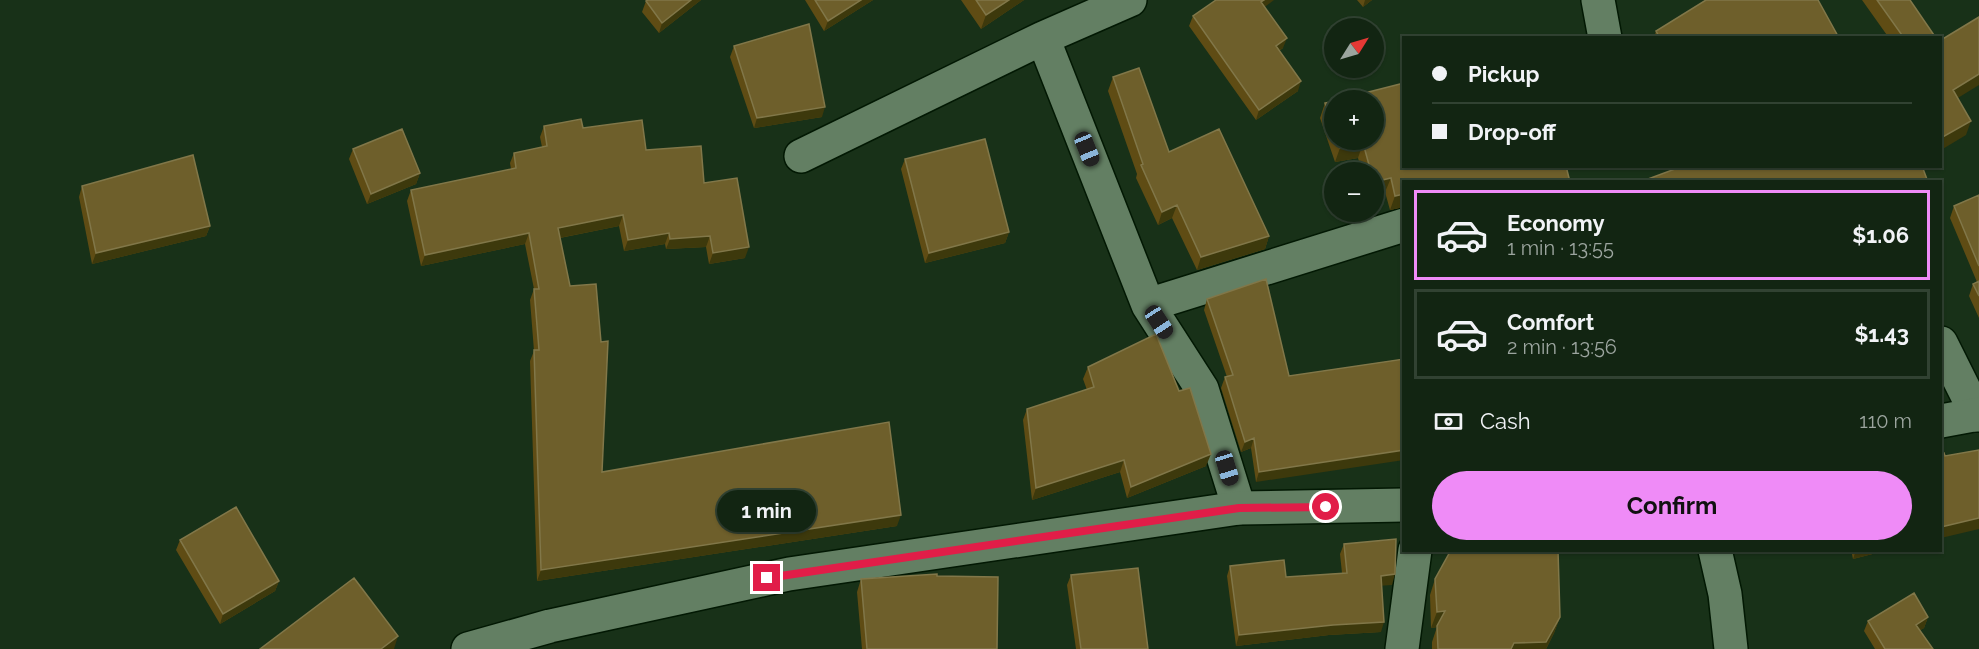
<!DOCTYPE html>
<html lang="en">
<head>
<meta charset="utf-8">
<style>
  body { margin:0; font-family:Raleway,sans-serif; background:#1f3120; color:#f1f3f6; height:100vh; display:flex; flex-direction:column; font-size:22px; white-space:nowrap }
  * { box-sizing:border-box; margin:0 }
  p { font-size:20px; color:#9ca59f }
  .icon { flex:none; width:33px; height:33px; fill:none; stroke:currentColor; stroke-width:2; stroke-linecap:round; stroke-linejoin:round }
  .map { position:relative; flex:1; overflow:hidden }
  .sheet { position:absolute; left:1402px; top:180px; width:540px; height:372px; display:flex; flex-direction:column; background:#122512; border-radius:0px; box-shadow:0 2px 4px #0004,0 0 0 2px #314232 }
  .sheet>* { flex:none }
  .banner { position:absolute; left:1402px; top:36px; width:540px; height:132px; border-radius:0px; box-shadow:0 2px 4px #0004,0 0 0 2px #314232; display:grid; align-content:center; height:132px; padding:0 30px; background:#122512 }
  .needle { width:39px; rotate:53deg }
  .tools { position:absolute; left:1324px; top:18px; display:grid; gap:12px }
  .tools a { display:grid; place-items:center; width:60px; height:60px; border-radius:50%; background:#122512; box-shadow:0 2px 4px #0004,0 0 0 2px #314232; font-size:30px }
  .end { position:absolute; width:27px; height:27px; margin:-14px; border:8px solid #e11d48; background:#fff; box-shadow:0 0 0 3px #fff }
  .from { border-radius:50% }
  .bubble { position:absolute; height:42px; border-radius:21px; background:#122512; box-shadow:0 2px 4px #0004,0 0 0 2px #314232; font-size:20px; font-weight:700; line-height:42px; text-align:center }
  .car { position:absolute; width:18px; height:36px; margin:-18px -9px; border-radius:8px; box-shadow:0 0 4px 2px #0007; background:linear-gradient(#222 24%,#8ab4d8 0 40%,#222 0 76%,#8ab4d8 0 86%,#222 0) }
  .banner b { display:flex; align-items:center; gap:21px; height:57px; font-size:22px }
  .banner b+b { border-top:2px solid #314232 }
  .banner i { width:15px; height:15px; background:#f1f3f6 }
  ul { padding:10px 0 0; list-style:none }
  li { display:flex; align-items:center; gap:18px; height:90px; margin:0 12px 9px; padding:0 18px; border:3px solid #314232; border-radius:0px }
  li div { flex:1 }
  li b { display:block; font-size:22px }
  li em { font-style:normal; font-weight:700 }
  li.on { border-color:#ef8bf7 }
  li>.icon { width:54px; height:54px; stroke-width:1.5 }
  .pay { display:flex; align-items:center; gap:15px; height:66px; padding:0 30px; font-size:22px }
  .pay p { margin-inline-start:auto }
  .primary-button { display:flex; gap:12px; margin-top:auto; padding:12px 30px }
  .primary-button a { flex:1; height:69px; border-radius:36px; background:#ef8bf7; color:#111; font-size:24px; font-weight:700; line-height:69px; text-align:center }
  .map>svg:first-child { display:block }
</style>
</head>
<body>
<div class="map">
<svg width="1979" height="649" viewBox="0 0 1979 649">
  <rect width="100%" height="100%" fill="#183118"/>
  <g fill="none" stroke-linecap="round" stroke-linejoin="round">
    <g stroke="#021803" stroke-width="36">
      <path id="street" d="M1598,0l7,38
        M1043,38l105,267 54,84 37,119
        M801,156l242,-118 87,-38
        M1148,305l256,-80
        M1941,343l36,72
        M1715,550l10,44 6,55
        M1402,649l13,-99"/>
    </g>
    <g stroke="#021803" stroke-width="36">
      <path id="secondary" d="M1941,421l38,-7
        M468,649l82,-23 239,-52 450,-66 165,-3"/>
    </g>
    <use href="#street" stroke="#637f63" stroke-width="33"/>
    <use href="#secondary" stroke="#637f63" stroke-width="33"/>
  </g>
  <path fill="#5f4c14" d="M648,0h53l-42,33 -17,-21 4,-11z
    M805,0h68l-49,31z
    M961,0h63l-43,29z
    M1357,0h15l-9,7z
    M1862,0h48l26,38h-47z
    M1264,7l19,41 -4,3 19,40 -42,29 -67,-94 4,-10z
    M1656,31l183,7h-185z
    M734,46l88,71 -68,11 -24,-71z
    M1113,77l56,75 100,84 -4,13 -68,21 -25,-52 -14,7 -22,-47 1,-4 -29,-83z
    M1335,101v39h39l30,42v25l-14,3 -5,-18 -11,3v-23h-12l-4,-14 -23,4 -15,-44 5,-15z
    M544,126l39,2 63,22 58,33 41,75 -36,6 -3,-17 -40,2 -1,-5 -41,7 -5,-25 -59,12 42,234 295,54 -360,55 -7,-220 4,-10 -4,-51 4,-11 -9,-45 -104,22 -14,-65 4,-11 100,-21 -1,-6 4,-10 28,-6 -2,-10z
    M353,149l67,24 -4,11 -49,20 -18,-45z
    M905,159l104,73 -4,11 -80,20 -24,-94z
    M82,186l128,40 -4,10 -114,28 -13,-67z
    M1979,195v123l-10,-22 4,-12 4,-2 -27,-64 4,-12z
    M1207,299l82,77 115,-17 -148,123 -5,-34 -10,4 -20,-64 4,-11h2l-23,-67z
    M1088,367l118,99 -79,32 -7,-26 -88,28 -9,-80 4,-11 60,-19 -4,-11z
    M180,540l99,41 -4,10 -55,33 -44,-74z
    M1344,544l48,41h-10l-1,47 -52,3 -93,11 -9,-70 3,-10 56,11 56,-4 -2,-19z
    M1851,550h37l-35,9z
    M1071,575l77,74h-72l-9,-64z
    M937,576l60,73h-135l-5,-57 4,-13z
    M1435,579l125,38 -6,16 -8,16h-114v-7l5,-15 -6,1 -1,-33z
    M1928,617l-4,11 -4,2 13,19h-58l-11,-18 4,-10z"/>
  <path fill="#3d390c" d="M691,0h10l-42,33 3,-10z
    M861,0h12l-49,31 4,-10z
    M1009,0h15l-43,29 5,-14z
    M1264,0h10l-16,12 3,-10z
    M1365,0h7l-9,7z
    M1287,38l-4,10 -11,7 4,-9z
    M1979,74v11l-31,19 5,-14z
    M1301,81l-3,10 -42,29 3,-10z
    M825,107l-3,10 -68,11 3,-10z
    M1971,121l-5,14 -25,15v-12z
    M1363,143l-5,15 -23,4 5,-14z
    M420,173l-4,11 -49,20 4,-10z
    M1391,178l-6,14 -11,3v-13z
    M1404,194v13l-14,3 5,-14z
    M1177,205l-5,13 -14,7 4,-13z
    M623,215l-4,11 -65,13 4,-11z
    M210,226l-4,10 -114,28 4,-11z
    M1009,232l-4,11 -80,20 4,-10z
    M529,233l-4,11 -104,22 4,-11z
    M669,233l-4,11 -41,7 4,-11z
    M710,236l-4,11 -40,2 4,-10z
    M1269,236l-4,13 -68,21 4,-13z
    M749,247l-4,11 -36,6 4,-11z
    M1254,438l-3,10 -10,4 4,-10z
    M1404,450v10l-148,22 3,-10z
    M1211,454l-5,12 -79,32 4,-11z
    M1124,460l-4,12 -88,28 4,-12z
    M901,515l-4,11 -360,55 4,-11z
    M1979,518v11l-38,9v-11z
    M1856,550h32l-35,9z
    M1395,574l-3,11 -15,1 4,-10z
    M279,581l-4,10 -55,33 3,-10z
    M1445,611l-5,16 -9,1 6,-16z
    M1560,617l-6,16 -8,16h-35l3,-6z
    M1928,617l-4,11 -12,7 4,-10z
    M1384,622l-3,10 -52,3 -93,11 3,-11 94,-10z
    M398,636l-4,13h-13z"/>
  <path fill="#6e5f2b" stroke="#817749" stroke-width="1.5" d="M648,0h43l-29,23 -16,-22z
    M815,0h46l-33,21z
    M976,0h33l-23,15z
    M1216,0h48l-3,2 26,36 -11,8 25,35 -42,29 -66,-94z
    M1706,0h112l21,38h-179l-4,-7z
    M1877,0h33l26,38h-32z
    M1979,17v57l-26,16 18,31 -30,17v-98z
    M809,24l16,83 -68,11 -23,-72z
    M1139,68l30,84 50,-23 50,107 -68,21 -24,-52 -15,7 -21,-47 2,-1 -30,-87z
    M1404,83v83h162l4,16h-166v12l-9,2 -4,-18 -17,4v-10h-3l-8,-29 -23,5 -3,-8h37v-40h-37z
    M1335,101v32l-10,-30z
    M581,119l2,9 59,-8 4,30 55,-4 3,37 33,-5 12,69 -36,6 -3,-17 -40,3 -1,-6 -41,7 -5,-25 -65,13 12,58 26,-2 5,58 7,-1 -6,131 287,-50 12,93 -360,55 -7,-220h5l-5,-61h5l-10,-56 -104,22 -14,-65 105,-22 -2,-15 33,-7 -3,-20z
    M402,129l18,44 -49,21 -18,-45z
    M985,139l24,93 -80,21 -24,-94z
    M193,155l17,71 -114,27 -14,-67z
    M1683,166h239l6,16h-288z
    M1588,179v3h-10z
    M1979,195v71l-25,-60z
    M1266,279l23,97 115,-17v91l-145,22 -5,-34 -9,4 -20,-65 8,-2 -26,-76z
    M1979,281v15l-6,-12z
    M1156,334l23,57 11,-3 21,66 -80,33 -7,-27 -88,28 -9,-79 67,-22 -6,-20z
    M1979,450v68l-38,9v-73l3,-1 1,3z
    M236,507l43,74 -56,33 -43,-74z
    M1396,539l-1,35 -14,2 3,46 -51,3 -94,10 -9,-69 54,-6 2,17 61,-4 -3,-29z
    M1451,550h107l2,67 -14,25 -32,1 -3,6h-73l-1,-23 8,-15 -8,1 -2,-33z
    M1138,568l10,81h-67l-10,-74z
    M937,574v2l61,1 -1,72h-130l-6,-70z
    M354,578l44,58 -17,13h-121z
    M1914,593l14,24 -12,8 17,24h-48l-17,-28z"/>
  <g fill="none" stroke-linecap="round" stroke-linejoin="round">
    <path stroke="#e11d48" stroke-width="8" d="M767,578l472,-70 87,-1"/>
  </g>
</svg>
<div class="tools">
<a><svg class="needle" viewBox="-14 -14 28 28"><path d="M0-13l5 13h-10z" fill="#e53935"/><path d="M0 13l5-13h-10z" fill="#9ca59f"/></svg></a>
<a>+</a>
<a>−</a>
</div>
<i class="end from" style="left:1326px;top:507px"></i>
<i class="end" style="left:767px;top:578px"></i>
<div class="bubble" style="left:717px;top:490px;width:99px">1 min</div>
<i class="car" style="left:1087px;top:149px;rotate:158deg"></i>
<i class="car" style="left:1159px;top:322px;rotate:147deg"></i>
<i class="car" style="left:1227px;top:468px;rotate:163deg"></i>
<div class="banner">
<b><i class="from"></i>Pickup</b>
<b><i></i>Drop-off</b>
</div>
<section class="sheet">
<ul>
<li class="on"><svg class="icon" aria-label="car" viewBox="0 0 24 24"><path d="M5 17H2v-5l4-1 3-4h7l3 4 3 1v5h-3M9 17h6M6 11h13"/><circle cx="7" cy="17" r="2"/><circle cx="17" cy="17" r="2"/></svg><div><b>Economy</b><p>1 min · 13:55</p></div><em>$1.06</em></li>
<li><svg class="icon" aria-label="car" viewBox="0 0 24 24"><path d="M5 17H2v-5l4-1 3-4h7l3 4 3 1v5h-3M9 17h6M6 11h13"/><circle cx="7" cy="17" r="2"/><circle cx="17" cy="17" r="2"/></svg><div><b>Comfort</b><p>2 min · 13:56</p></div><em>$1.43</em></li>
</ul>
<div class="pay"><svg class="icon" aria-label="cash" viewBox="0 0 24 24"><path d="M3 7h18v10H3z"/><circle cx="12" cy="12" r="2"/></svg>Cash<p>110 m</p></div>
<div class="primary-button"><a>Confirm</a></div>
</section>
</div>
</body>
</html>
